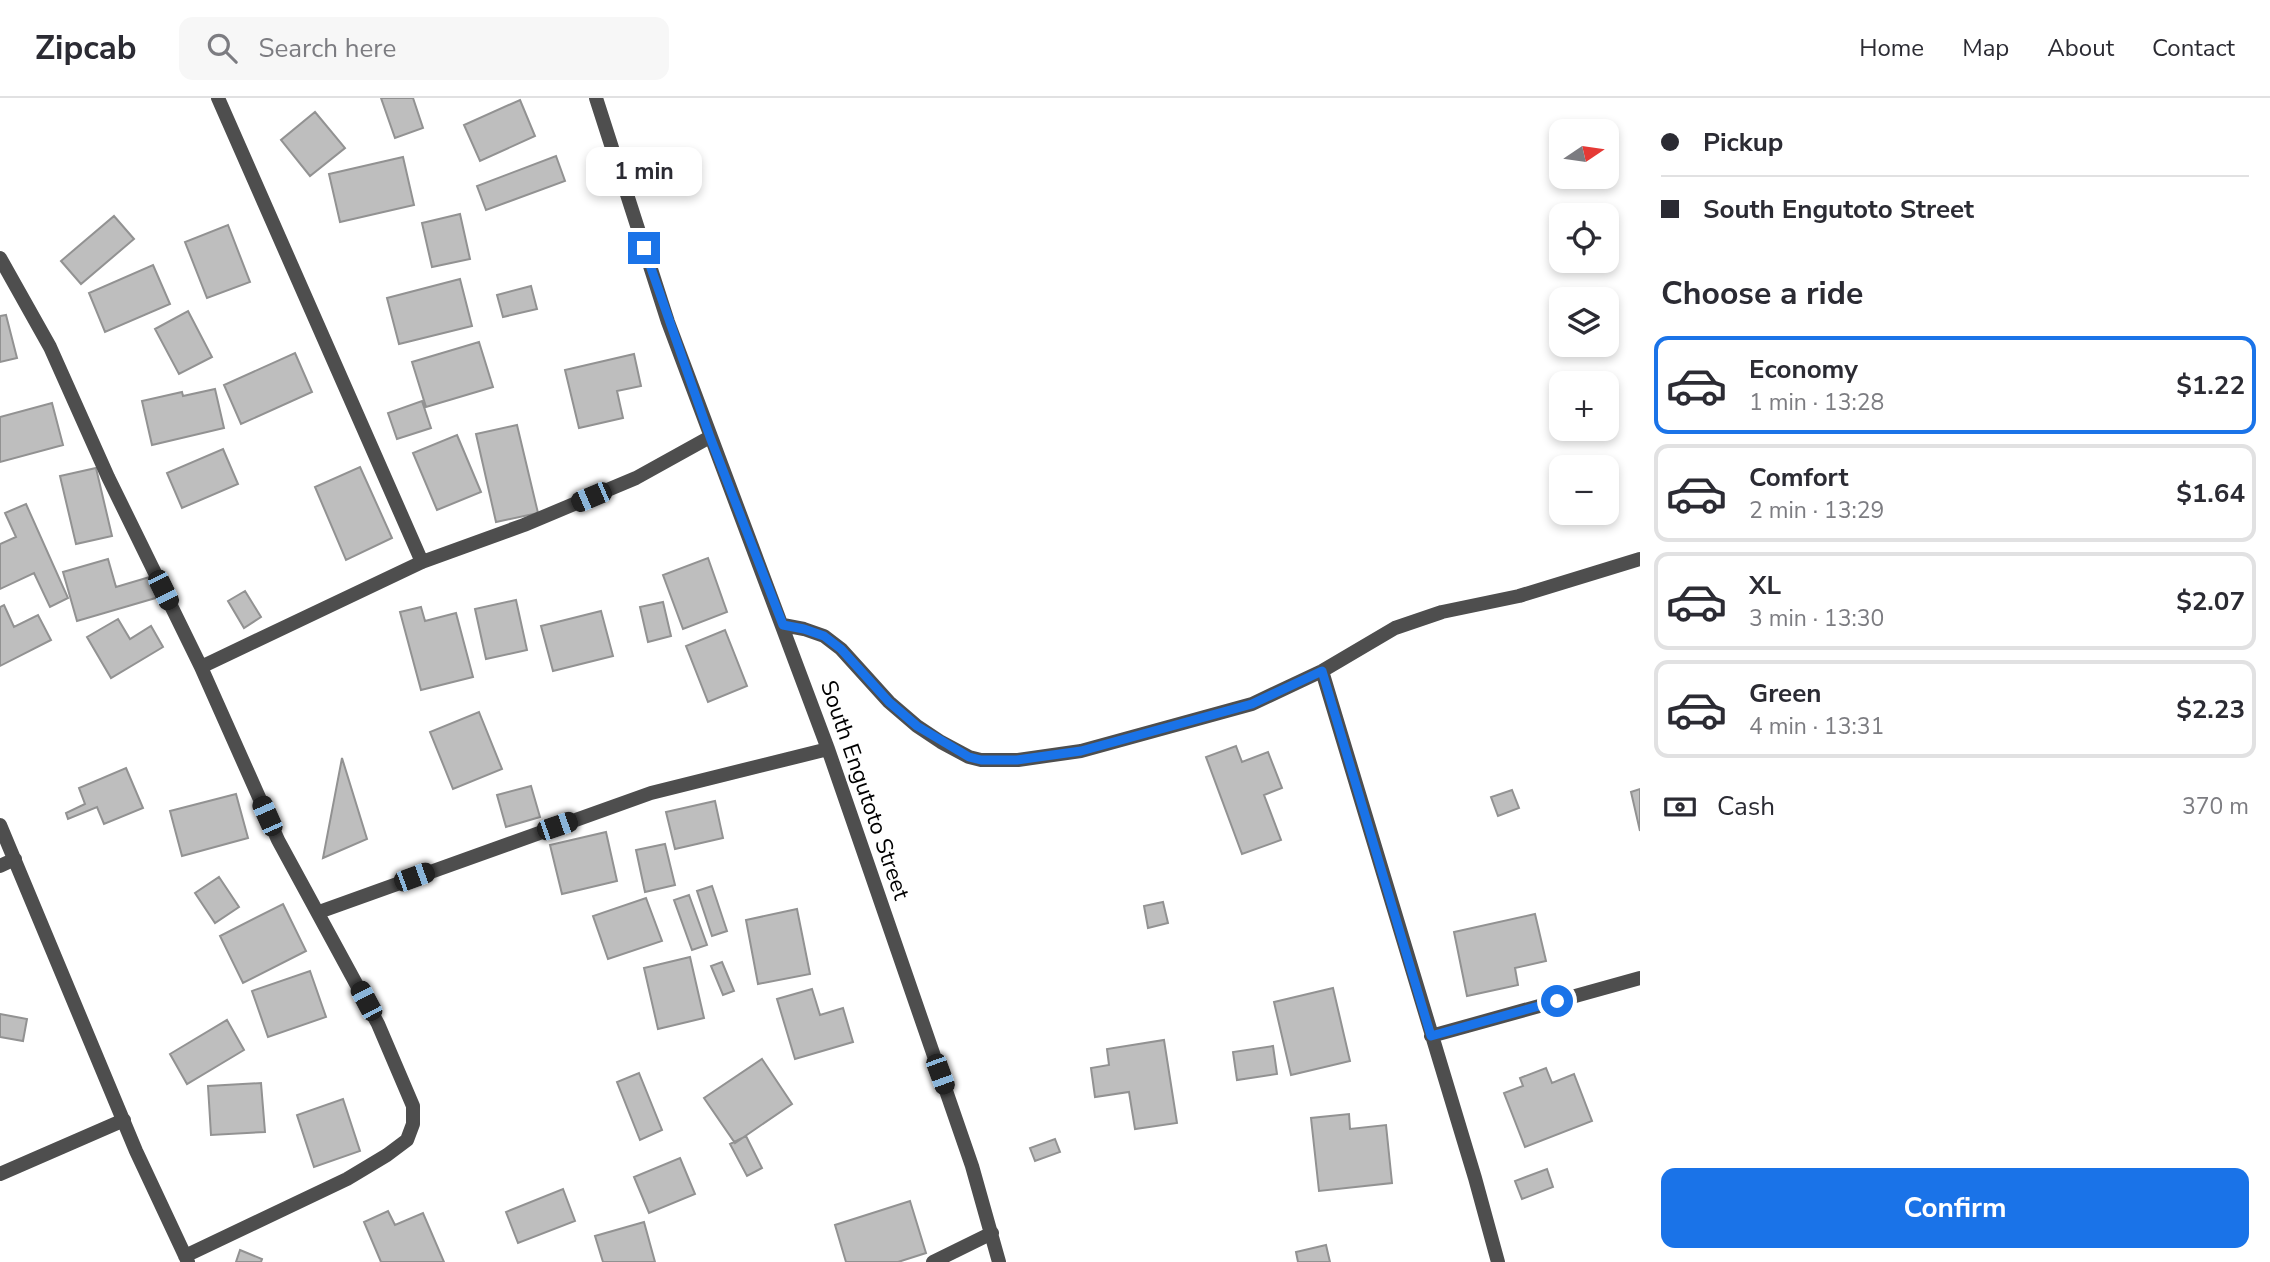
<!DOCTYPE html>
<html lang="en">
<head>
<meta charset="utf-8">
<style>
  body { margin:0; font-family:"Nunito Sans",sans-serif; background:#f7f7f7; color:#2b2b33; height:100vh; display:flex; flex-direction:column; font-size:26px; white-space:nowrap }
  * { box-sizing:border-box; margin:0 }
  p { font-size:23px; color:#7c7c81 }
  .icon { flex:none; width:38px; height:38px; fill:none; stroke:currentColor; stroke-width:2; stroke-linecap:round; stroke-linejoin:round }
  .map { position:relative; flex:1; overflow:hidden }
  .details { display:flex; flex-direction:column; background:#fff; width:630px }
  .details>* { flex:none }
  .top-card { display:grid; align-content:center; height:154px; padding:0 21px; background:#fff }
  .needle { width:46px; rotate:77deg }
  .controls { position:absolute; left:1549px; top:21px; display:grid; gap:14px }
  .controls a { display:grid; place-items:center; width:70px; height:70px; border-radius:14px; background:#fff; box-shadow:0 4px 10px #0003; font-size:35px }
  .end { position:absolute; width:32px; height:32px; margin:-16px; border:9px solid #1a73e8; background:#fff; box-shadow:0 0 0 4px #fff }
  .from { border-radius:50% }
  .bubble { position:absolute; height:49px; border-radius:14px; background:#fff; box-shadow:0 4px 10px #0003; font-size:23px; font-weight:700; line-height:49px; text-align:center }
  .car { position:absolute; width:21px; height:42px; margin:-21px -10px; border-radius:9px; box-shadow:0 0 5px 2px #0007; background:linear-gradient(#222 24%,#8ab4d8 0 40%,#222 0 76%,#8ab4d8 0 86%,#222 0) }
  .top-card b { display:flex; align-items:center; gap:24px; height:66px; font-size:26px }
  .top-card b+b { border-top:2px solid #e1e1e2 }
  .top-card i { width:18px; height:18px; background:#2b2b33 }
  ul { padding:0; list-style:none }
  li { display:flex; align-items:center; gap:21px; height:98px; margin:0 14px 10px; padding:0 7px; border:4px solid #e1e1e2; border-radius:14px }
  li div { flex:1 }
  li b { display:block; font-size:26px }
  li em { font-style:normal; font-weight:700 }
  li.selected { border-color:#1a73e8 }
  li>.icon { width:63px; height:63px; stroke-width:1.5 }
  h2 { padding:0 21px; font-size:32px; line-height:84px }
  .pay { display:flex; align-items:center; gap:18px; height:77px; padding:0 21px; font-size:26px }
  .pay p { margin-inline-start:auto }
  .button { display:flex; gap:14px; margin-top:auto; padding:14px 21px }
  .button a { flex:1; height:80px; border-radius:14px; background:#1a73e8; color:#fff; font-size:28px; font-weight:700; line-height:80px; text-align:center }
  header { display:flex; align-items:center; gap:42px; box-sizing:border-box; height:98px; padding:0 35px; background:#fff; border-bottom:2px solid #e1e1e2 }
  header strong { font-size:33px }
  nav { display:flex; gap:38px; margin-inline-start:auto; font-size:24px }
  .search { width:490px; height:63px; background:#f7f7f7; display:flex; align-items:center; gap:18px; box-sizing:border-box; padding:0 24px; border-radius:14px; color:#7c7c81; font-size:26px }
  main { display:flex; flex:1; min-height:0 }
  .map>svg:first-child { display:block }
</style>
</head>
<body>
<header>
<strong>Zipcab</strong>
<div class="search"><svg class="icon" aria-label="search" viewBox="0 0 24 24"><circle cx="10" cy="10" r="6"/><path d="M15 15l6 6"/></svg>Search here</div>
<nav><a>Home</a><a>Map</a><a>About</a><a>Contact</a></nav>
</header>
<main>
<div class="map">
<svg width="1640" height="1164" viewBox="0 0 1640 1164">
  <rect width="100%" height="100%" fill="#fff"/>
  <path fill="#bebebe" stroke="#929292" stroke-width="2" d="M381,0h32l10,30 -28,10z
    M520,2l15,36 -55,25 -16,-36z
    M315,14l30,36 -35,28 -29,-36z
    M556,58l9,25 -79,29 -9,-24z
    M403,59l11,48 -74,17 -11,-48z
    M460,116l10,45 -38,8 -10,-44z
    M114,118l20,23 -53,45 -20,-23z
    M228,127l22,57 -43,16 -22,-56z
    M153,167l17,39 -65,28 -16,-39z
    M460,181l12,47 -73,18 -12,-46z
    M531,188l6,23 -34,8 -6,-22z
    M188,213l24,46 -33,17 -24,-45z
    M6,217l11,43 -17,4v-46z
    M479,244l14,45 -67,20 -14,-45z
    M295,255l17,39 -71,32 -17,-39z
    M634,256l7,32 -24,5 6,27 -44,10 -14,-58z
    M215,291l9,39 -72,17 -10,-44 40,-9 1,4z
    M422,303l9,27 -34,11 -9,-26z
    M52,305l11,42 -63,17v-45z
    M517,327l21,88 -42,9 -20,-88z
    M457,337l24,57 -44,18 -24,-57z
    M223,351l15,35 -56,24 -15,-35z
    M360,369l32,71 -46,22 -31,-73z
    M96,370l16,68 -36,8 -16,-68z
    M26,406l42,94 -18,9 -16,-34 -34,16v-45l16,-7 -11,-24z
    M708,460l19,54 -44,17 -20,-54z
    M108,461l8,28 37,-11 6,21 -82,24 -14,-49z
    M245,493l16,26 -17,11 -16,-27z
    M516,502l11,50 -41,9 -11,-50z
    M663,504l8,34 -23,6 -8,-35z
    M4,507l10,22 24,-12 13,25 -51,26v-59z
    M421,509l4,14 31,-8 17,64 -52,13 -21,-78z
    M601,513l12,45 -60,15 -12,-45z
    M118,521l12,20 21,-13 12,21 -52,31 -24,-41z
    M725,532l22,56 -39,16 -22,-56z
    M479,614l23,57 -49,20 -23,-57z
    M1236,648l6,16 26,-10 14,36 -18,7 17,45 -39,14 -36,-97z
    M342,660l25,81 -44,19z
    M126,670l17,40 -39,16 -7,-17 -29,12 -2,-6 19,-9 -6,-16z
    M531,688l9,31 -34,10 -9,-32z
    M1640,691v42l-9,-39z
    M1512,692l7,18 -21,8 -7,-19z
    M236,696l12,44 -66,18 -12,-45z
    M715,703l8,37 -48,11 -9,-37z
    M606,734l11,49 -55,13 -12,-49z
    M665,746l10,41 -30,7 -9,-42z
    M219,779l20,30 -24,16 -20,-30z
    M712,788l15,45 -15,5 -15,-45z
    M689,797l18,50 -15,5 -18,-50z
    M646,800l16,43 -54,18 -15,-43z
    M1163,804l5,21 -20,5 -4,-22z
    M283,806l23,47 -63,32 -23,-47z
    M797,811l13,65 -52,10 -12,-64z
    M1535,816l11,47 -31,7 3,17 -51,11 -13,-64z
    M690,859l14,61 -46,11 -14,-61z
    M722,864l12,29 -11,4 -12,-29z
    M310,873l16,46 -58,20 -16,-46z
    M1333,890l17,73 -59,14 -17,-73z
    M812,891l8,26 23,-7 10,34 -58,17 -18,-60z
    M0,916l27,5 -4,22 -23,-4z
    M227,922l17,30 -57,34 -17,-30z
    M1164,942l13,83 -42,6 -6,-37 -34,5 -4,-29 18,-3 -2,-16z
    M1273,948l4,28 -40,6 -4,-28z
    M762,961l30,45 -57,39 -31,-45z
    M1546,970l6,15 22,-9 18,47 -67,26 -21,-54 19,-7 -3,-8z
    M639,975l23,57 -22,10 -23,-58z
    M261,985l4,49 -54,3 -3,-49z
    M343,1001l17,52 -46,16 -17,-52z
    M1349,1016l1,15 36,-4 6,58 -73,8 -8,-73z
    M746,1038l16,32 -15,8 -17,-32z
    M1055,1041l5,13 -25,9 -5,-13z
    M680,1060l15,36 -46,19 -15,-36z
    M1547,1071l6,18 -31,12 -7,-18z
    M563,1091l12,32 -57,22 -12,-31z
    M910,1103l16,52 -28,9h-52l-11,-37z
    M388,1113l7,14 28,-12 21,49h-63l-17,-40z
    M644,1124l11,40h-52l-8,-26z
    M1326,1147l4,17h-32l-2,-10z
    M240,1152l22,9 -1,3h-25z"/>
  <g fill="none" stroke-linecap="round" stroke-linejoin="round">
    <path stroke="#4e4e4e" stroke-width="14" d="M218,0l204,464
      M596,0l72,224 160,427 144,417 27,96
      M0,160l50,89 58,130 93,190 77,173 100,184 35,82v18l-6,16 -20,15 -40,24 -162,77
      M783,527l21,4 20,7 17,13 48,53 28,24 24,16 28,15 12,3h37l63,-9 171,-47 70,-33 73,-43 47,-16 77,-16 121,-37
      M201,569l221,-105 102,-37 112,-47 74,-41
      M1322,573l153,507 23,84
      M0,727l136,326 52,111
      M0,768l15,-7
      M319,814l332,-119 177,-44
      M1431,938l209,-58
      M0,1076l124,-54
      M933,1164l59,-29"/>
  </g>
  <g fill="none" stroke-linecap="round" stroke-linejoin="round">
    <path stroke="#1a73e8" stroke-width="9" d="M644,150l66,189 73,188 21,4 20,7 17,13 48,53 28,24 52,31 12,3h36l64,-9 171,-47 70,-33 109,365 126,-35"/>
  </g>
  <g text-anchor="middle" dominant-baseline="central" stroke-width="5" stroke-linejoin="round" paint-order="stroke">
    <g font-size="23" fill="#000" stroke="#fff">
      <text transform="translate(865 692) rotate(71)">South Engutoto Street</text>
    </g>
  </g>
</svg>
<div class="controls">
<a><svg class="needle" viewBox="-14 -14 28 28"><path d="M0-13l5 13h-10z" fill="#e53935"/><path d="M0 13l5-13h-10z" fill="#7c7c81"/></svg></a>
<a><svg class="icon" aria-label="locate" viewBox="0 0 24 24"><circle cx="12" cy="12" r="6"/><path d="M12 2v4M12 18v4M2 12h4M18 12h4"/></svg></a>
<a><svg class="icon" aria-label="layers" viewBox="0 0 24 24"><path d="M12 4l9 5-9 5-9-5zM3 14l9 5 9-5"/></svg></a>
<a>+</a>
<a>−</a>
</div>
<i class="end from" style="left:1557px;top:903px"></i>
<i class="end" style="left:644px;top:150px"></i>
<div class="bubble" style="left:586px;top:49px;width:116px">1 min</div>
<i class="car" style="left:591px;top:399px;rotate:247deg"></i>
<i class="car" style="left:163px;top:492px;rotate:154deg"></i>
<i class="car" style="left:267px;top:718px;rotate:336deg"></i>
<i class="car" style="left:557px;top:728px;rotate:71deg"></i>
<i class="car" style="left:414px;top:779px;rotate:70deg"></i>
<i class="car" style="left:366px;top:903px;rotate:332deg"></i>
<i class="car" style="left:940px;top:976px;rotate:160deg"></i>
</div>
<section class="details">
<div class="top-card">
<b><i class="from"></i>Pickup</b>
<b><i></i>South Engutoto Street</b>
</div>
<h2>Choose a ride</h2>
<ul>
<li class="selected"><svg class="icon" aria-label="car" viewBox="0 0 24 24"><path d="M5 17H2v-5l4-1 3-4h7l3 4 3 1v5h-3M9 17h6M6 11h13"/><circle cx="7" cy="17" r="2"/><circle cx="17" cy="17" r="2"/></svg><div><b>Economy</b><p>1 min · 13:28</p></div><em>$1.22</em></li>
<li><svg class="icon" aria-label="car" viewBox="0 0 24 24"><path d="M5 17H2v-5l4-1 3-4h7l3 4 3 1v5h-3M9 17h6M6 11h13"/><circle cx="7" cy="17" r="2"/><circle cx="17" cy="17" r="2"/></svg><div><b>Comfort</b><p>2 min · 13:29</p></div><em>$1.64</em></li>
<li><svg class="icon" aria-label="car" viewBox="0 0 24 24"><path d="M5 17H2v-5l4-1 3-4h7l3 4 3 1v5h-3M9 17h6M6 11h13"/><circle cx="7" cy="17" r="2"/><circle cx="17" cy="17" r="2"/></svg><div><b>XL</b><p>3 min · 13:30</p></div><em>$2.07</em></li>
<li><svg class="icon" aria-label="car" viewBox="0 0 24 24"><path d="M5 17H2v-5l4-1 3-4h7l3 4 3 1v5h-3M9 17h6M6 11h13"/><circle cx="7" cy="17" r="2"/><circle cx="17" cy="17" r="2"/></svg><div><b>Green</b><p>4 min · 13:31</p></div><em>$2.23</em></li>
</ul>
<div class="pay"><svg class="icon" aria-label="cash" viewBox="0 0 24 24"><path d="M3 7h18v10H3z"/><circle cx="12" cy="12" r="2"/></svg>Cash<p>370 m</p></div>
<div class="button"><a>Confirm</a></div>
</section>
</main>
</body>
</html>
